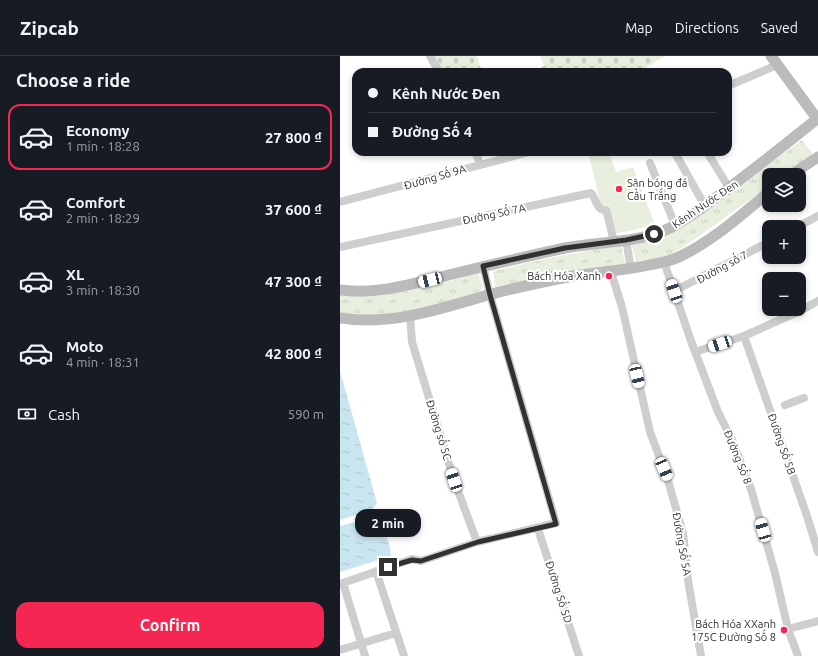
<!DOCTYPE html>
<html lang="en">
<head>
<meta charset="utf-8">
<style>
  body { margin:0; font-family:Ubuntu,sans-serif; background:#242831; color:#f1f3f6; height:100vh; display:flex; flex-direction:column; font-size:15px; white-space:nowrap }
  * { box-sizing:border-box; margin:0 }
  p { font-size:13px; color:#9ea1a6 }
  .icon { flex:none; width:22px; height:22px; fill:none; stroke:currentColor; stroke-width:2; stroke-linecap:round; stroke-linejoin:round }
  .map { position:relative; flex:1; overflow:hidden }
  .details { display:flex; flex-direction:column; background:#171b24; width:340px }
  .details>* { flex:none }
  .banner { position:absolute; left:12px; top:12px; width:380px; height:88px; border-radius:12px; box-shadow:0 2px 6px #0003; display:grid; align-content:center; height:88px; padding:0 16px; background:#171b24 }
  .tools { position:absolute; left:422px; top:112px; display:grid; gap:8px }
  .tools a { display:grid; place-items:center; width:44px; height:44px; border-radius:8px; background:#171b24; box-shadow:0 2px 6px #0003; font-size:20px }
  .end { position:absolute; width:18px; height:18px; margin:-9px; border:5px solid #313131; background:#fff; box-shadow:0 0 0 2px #fff }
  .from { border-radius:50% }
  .bubble { position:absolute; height:28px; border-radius:12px; background:#171b24; box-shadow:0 2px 6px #0003; font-size:13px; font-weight:600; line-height:28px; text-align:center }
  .car { position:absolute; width:12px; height:24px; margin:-12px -6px; border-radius:5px; box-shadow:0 0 3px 1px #0007; background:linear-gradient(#fff 24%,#345 0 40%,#fff 0 76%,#345 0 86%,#fff 0) }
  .banner b { display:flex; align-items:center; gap:14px; height:38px; font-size:15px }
  .banner b+b { border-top:1px solid #363941 }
  .banner i { width:10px; height:10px; background:#f1f3f6 }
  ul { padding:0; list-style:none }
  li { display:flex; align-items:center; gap:12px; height:66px; margin:0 8px 6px; padding:0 8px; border:2px solid transparent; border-radius:12px }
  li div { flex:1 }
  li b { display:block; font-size:15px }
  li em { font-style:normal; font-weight:600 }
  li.current { border-color:#f52652 }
  li>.icon { width:36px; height:36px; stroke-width:1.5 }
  h2 { padding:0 16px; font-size:18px; line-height:48px }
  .pay { display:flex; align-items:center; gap:10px; height:44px; padding:0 16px; font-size:15px }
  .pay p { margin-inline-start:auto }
  .action { display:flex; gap:8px; margin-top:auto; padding:8px 16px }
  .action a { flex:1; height:46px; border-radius:12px; background:#f52652; color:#fff; font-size:16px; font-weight:600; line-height:46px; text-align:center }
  header { display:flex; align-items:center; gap:24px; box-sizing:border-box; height:56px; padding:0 20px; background:#171b24; border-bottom:1px solid #363941 }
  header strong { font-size:19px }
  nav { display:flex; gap:22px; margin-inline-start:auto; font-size:14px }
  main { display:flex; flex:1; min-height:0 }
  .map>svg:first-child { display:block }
</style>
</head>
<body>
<header>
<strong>Zipcab</strong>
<nav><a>Map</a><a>Directions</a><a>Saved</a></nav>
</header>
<main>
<section class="details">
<h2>Choose a ride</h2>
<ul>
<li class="current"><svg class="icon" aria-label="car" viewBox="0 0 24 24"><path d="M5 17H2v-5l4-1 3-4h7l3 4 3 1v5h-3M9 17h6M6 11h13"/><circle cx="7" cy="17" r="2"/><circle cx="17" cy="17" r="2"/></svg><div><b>Economy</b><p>1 min · 18:28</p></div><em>27 800 ₫</em></li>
<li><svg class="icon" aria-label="car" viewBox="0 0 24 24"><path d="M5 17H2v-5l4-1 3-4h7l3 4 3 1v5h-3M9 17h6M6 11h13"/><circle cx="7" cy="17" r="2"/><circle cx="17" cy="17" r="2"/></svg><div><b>Comfort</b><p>2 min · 18:29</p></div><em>37 600 ₫</em></li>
<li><svg class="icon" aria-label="car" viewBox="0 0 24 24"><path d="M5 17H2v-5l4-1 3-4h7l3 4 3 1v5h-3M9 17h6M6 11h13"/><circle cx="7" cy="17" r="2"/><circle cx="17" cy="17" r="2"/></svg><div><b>XL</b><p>3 min · 18:30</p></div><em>47 300 ₫</em></li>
<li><svg class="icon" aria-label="car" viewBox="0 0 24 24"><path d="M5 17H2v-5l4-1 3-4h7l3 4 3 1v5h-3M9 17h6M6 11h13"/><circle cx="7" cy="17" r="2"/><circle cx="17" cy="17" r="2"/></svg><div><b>Moto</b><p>4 min · 18:31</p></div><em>42 800 ₫</em></li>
</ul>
<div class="pay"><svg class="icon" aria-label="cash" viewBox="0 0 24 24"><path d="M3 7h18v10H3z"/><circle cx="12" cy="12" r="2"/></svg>Cash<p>590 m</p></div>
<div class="action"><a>Confirm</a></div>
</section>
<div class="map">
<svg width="478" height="600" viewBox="0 0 478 600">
  <defs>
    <pattern id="cemetery-stones" width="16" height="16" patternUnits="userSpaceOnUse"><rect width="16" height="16" fill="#e9efde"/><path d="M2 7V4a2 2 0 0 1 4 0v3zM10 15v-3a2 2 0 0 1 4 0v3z" fill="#c8cdbf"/></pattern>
    <pattern id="park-tufts" width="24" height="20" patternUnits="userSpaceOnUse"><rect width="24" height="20" fill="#e9efde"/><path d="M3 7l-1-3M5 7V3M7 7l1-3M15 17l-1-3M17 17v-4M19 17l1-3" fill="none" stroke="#c8cdbf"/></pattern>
    <pattern id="water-ripples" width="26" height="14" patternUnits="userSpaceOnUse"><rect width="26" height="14" fill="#c9e6f0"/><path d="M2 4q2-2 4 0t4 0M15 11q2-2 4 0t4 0" fill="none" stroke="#adc6ce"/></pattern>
  </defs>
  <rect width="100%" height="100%" fill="#fff"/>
  <path fill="url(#cemetery-stones)" d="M91,0h46l5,16h-32l-3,-2 -5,2z
    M200,0h126l-28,16h-108l14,-6z"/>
  <path fill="url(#park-tufts)" d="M462,84l11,15 -28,20h-16v11l-84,60 -16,9 -33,7 -5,-19 38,-8 32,-20z
    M281,189l4,19 -79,11 -51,12 -2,-16 61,-14z
    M137,218l2,1 4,12 -1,3c-7,4 -16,6 -23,8 -38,12 -79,20 -119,15v-19c47,7 92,-9 137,-20z"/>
  <path fill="#e9efde" d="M248,96h21l7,20 17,-5 22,58 -41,9 -7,-29 -6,1z"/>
  <path fill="url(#water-ripples)" d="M0,315l37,132 -5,7 -32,10z
    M40,459l10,32 1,9 -51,16v-46z"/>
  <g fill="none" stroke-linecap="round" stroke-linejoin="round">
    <path stroke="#cecece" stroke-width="8" d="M90,0l9,16
      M388,30l49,-21
      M135,96l5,12
      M367,96l22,36
      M335,97l30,53
      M310,107l25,62
      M0,146l189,-50
      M457,171l21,-11
      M286,184l5,29
      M0,191l251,-54c6,6 5,18 15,17l1,3 7,29
      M324,206l27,79 27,71 15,30 18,47 24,84 13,56 10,27
      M271,216l11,35 28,125 17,45 16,56 5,47 13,76
      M334,235l95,-49
      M70,260l2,26 42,138 23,62
      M404,280l63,180 11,36
      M355,296l49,-16 56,-25 18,-10
      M445,349l19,-7
      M198,473l41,127
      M36,515l28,85
      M3,527l22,73
      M0,528l72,-25 9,2 56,-19 79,-19 -66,-228 -7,-29
      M448,573l30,-8
      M0,594l56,-17"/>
    <path stroke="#bbb" stroke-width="11" d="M431,0l47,64
      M451,119l27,-18
      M0,234c39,5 75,-7 113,-16 37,-9 75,-18 112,-26 35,-7 74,-4 107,-21 15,-8 29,-18 42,-28 36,-26 69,-53 103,-80
      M0,262c51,8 100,-9 148,-23 26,-7 54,-13 80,-18 27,-5 54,-6 81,-12 11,-2 22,-4 32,-9 33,-16 60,-41 88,-64"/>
  </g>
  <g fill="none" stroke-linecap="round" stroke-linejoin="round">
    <path stroke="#313131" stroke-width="5" d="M48,511l24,-7 9,1 57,-19 78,-18 -66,-229 -7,-29 82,-18 61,-8 28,-6"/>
  </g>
  <g fill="#f52652" stroke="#fff" stroke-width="1.5">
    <circle cx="279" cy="133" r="4"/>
    <circle cx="269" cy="220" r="4"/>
    <circle cx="444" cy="574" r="4"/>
  </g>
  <g text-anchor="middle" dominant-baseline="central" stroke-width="4" stroke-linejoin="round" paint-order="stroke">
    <g font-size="11" fill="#313131" stroke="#fff">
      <text transform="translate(95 121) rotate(-16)">Đường Số 9A</text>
      <text transform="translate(365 148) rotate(-34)">Kênh Nước Đen</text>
      <text transform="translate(154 158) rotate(-12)">Đường Số 7A</text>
      <text transform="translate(382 211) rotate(-28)">Đường số 7</text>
      <text transform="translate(99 374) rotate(73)">Đường số 5C</text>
      <text transform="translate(442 388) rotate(71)">Đường Số 5B</text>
      <text transform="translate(398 401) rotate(68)">Đường Số 8</text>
      <text transform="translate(342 488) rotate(80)">Đường Số 5A</text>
      <text transform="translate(219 536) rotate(72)">Đường Số 5D</text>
    </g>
    <g font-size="11" fill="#313131" stroke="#fff" text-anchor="end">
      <text x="287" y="127" text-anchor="start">Sân bóng đá<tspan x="287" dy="13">Cầu Trắng</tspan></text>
      <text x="261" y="220">Bách Hóa Xanh</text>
      <text x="436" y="568">Bách Hóa XXanh<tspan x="436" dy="13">175C Đường Số 8</tspan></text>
    </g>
  </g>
</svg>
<div class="tools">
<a><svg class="icon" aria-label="layers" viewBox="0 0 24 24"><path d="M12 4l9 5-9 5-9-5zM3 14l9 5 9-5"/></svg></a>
<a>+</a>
<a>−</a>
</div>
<i class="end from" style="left:314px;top:178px"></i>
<i class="end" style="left:48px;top:511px"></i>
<div class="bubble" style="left:15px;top:453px;width:66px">2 min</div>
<i class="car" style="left:90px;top:224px;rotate:256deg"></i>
<i class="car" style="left:334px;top:235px;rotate:341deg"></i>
<i class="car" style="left:380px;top:288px;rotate:252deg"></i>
<i class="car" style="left:297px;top:320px;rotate:167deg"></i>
<i class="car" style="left:324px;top:413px;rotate:157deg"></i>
<i class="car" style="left:114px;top:424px;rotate:342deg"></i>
<i class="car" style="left:423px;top:474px;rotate:344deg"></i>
<div class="banner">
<b><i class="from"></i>Kênh Nước Đen</b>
<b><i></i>Đường Số 4</b>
</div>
</div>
</main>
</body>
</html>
